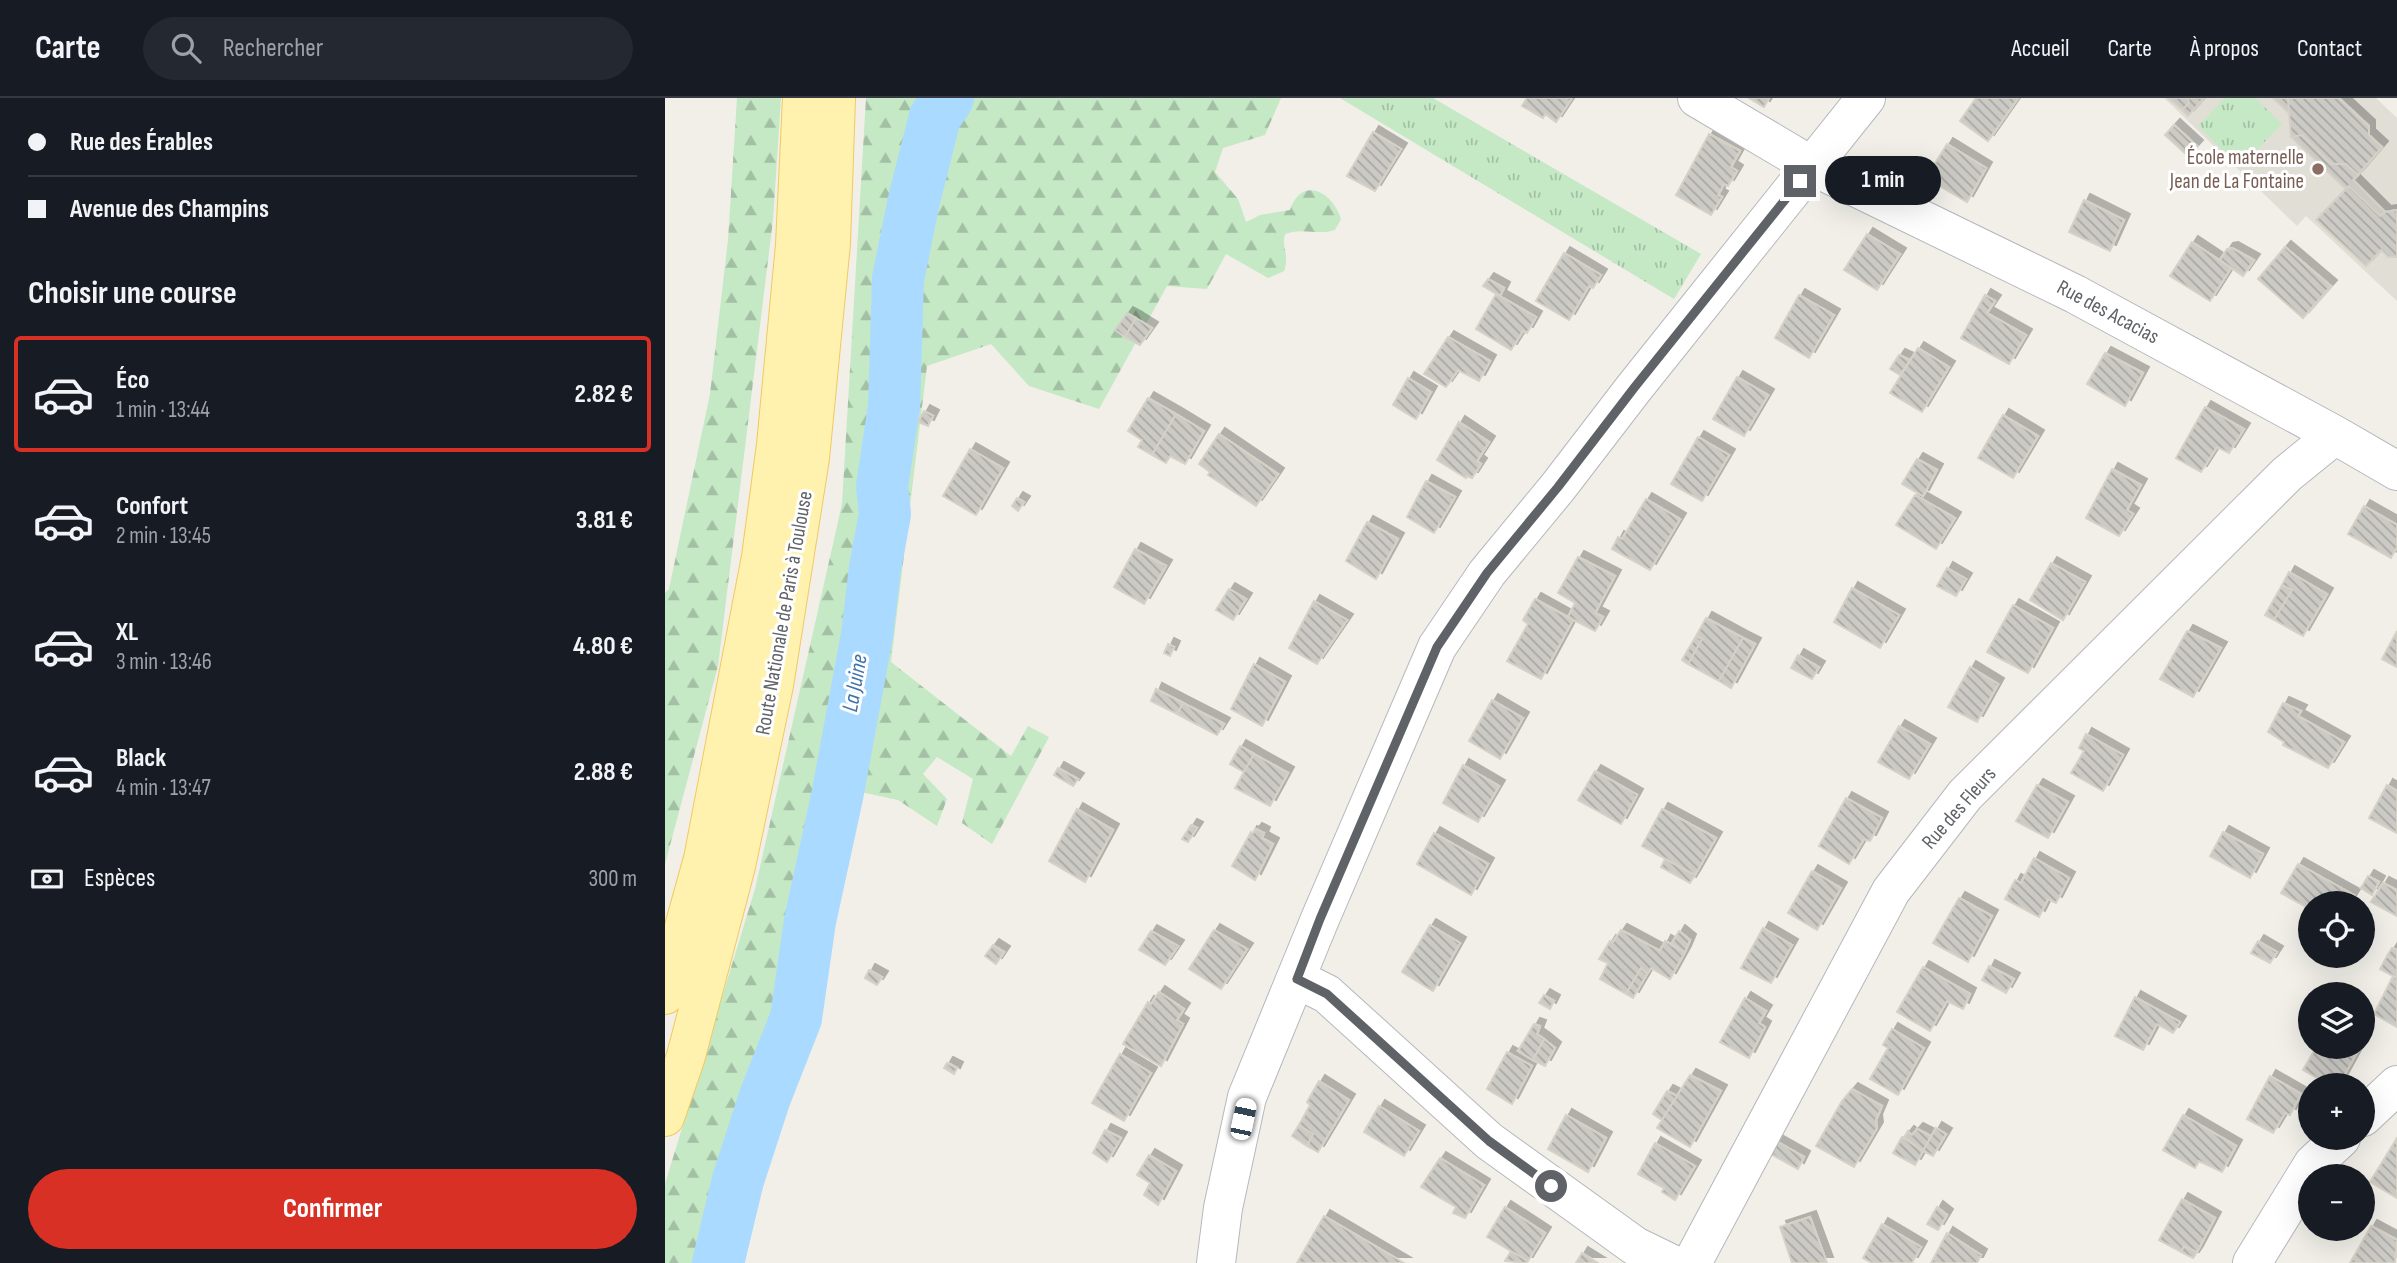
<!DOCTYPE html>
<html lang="fr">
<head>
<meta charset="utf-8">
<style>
  body { margin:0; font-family:"Sofia Sans Condensed",sans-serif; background:#242831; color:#f1f3f6; height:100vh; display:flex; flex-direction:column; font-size:26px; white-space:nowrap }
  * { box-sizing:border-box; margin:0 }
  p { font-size:23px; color:#9ea1a6 }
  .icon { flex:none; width:38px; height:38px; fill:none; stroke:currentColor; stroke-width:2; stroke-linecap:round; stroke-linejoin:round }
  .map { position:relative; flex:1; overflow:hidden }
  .panel { display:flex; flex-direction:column; background:#171b24; width:665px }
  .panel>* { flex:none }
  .hud { display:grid; align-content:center; height:154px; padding:0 28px; background:#171b24 }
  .buttons { position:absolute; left:1633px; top:793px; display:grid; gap:14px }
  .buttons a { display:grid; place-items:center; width:77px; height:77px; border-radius:50%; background:#171b24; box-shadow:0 7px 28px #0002; font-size:35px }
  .end { position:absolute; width:32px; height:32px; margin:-16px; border:9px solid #5f6368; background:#fff; box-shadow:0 0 0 4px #fff }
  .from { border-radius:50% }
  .bubble { position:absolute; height:49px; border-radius:24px; background:#171b24; box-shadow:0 7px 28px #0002; font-size:23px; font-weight:700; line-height:49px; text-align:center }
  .car { position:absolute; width:21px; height:42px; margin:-21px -10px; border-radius:9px; box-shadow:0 0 5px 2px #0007; background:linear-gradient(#fff 24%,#345 0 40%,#fff 0 76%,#345 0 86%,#fff 0) }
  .hud b { display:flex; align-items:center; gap:24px; height:66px; font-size:26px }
  .hud b+b { border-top:2px solid #363941 }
  .hud i { width:18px; height:18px; background:#f1f3f6 }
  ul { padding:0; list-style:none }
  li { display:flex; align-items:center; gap:21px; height:116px; margin:0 14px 10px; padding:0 14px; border:4px solid transparent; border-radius:7px }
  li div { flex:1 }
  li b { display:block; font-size:26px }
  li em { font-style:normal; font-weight:700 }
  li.selected { border-color:#d93025 }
  li>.icon { width:63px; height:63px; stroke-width:1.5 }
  h2 { padding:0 28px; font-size:32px; line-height:84px }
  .pay { display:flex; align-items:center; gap:18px; height:77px; padding:0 28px; font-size:26px }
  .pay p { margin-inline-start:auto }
  .cta { display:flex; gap:14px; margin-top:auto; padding:14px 28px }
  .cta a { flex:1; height:80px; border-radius:42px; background:#d93025; color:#fff; font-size:28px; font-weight:700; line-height:80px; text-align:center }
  header { display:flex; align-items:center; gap:42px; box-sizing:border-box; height:98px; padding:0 35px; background:#171b24; border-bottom:2px solid #363941 }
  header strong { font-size:33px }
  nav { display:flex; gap:38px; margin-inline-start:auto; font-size:24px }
  .search { width:490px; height:63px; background:#242831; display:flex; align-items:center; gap:18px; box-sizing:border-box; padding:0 24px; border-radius:38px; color:#9ea1a6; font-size:26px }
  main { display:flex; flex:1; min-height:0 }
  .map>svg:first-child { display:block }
</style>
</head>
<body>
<header>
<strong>Carte</strong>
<div class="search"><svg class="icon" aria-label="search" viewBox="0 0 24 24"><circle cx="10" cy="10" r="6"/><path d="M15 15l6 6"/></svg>Rechercher</div>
<nav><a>Accueil</a><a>Carte</a><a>À propos</a><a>Contact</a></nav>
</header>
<main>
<section class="panel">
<div class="hud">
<b><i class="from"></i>Rue des Érables</b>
<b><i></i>Avenue des Champins</b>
</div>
<h2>Choisir une course</h2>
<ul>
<li class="selected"><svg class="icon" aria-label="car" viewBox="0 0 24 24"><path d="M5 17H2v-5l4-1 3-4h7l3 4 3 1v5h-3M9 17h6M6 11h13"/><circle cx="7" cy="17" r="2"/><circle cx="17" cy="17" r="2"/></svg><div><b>Éco</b><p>1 min · 13:44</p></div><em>2.82 €</em></li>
<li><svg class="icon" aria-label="car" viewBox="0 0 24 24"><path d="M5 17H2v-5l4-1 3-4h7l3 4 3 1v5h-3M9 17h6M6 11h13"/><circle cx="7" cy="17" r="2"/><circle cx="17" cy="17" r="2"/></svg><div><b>Confort</b><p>2 min · 13:45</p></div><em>3.81 €</em></li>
<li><svg class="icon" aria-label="car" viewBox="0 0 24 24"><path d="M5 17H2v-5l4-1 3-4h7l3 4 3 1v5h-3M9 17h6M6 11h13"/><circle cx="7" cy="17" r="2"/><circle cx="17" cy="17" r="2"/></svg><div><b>XL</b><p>3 min · 13:46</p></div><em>4.80 €</em></li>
<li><svg class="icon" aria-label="car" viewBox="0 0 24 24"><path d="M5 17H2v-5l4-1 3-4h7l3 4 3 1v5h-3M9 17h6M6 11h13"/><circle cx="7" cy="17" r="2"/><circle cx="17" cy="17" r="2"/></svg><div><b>Black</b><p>4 min · 13:47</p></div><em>2.88 €</em></li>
</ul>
<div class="pay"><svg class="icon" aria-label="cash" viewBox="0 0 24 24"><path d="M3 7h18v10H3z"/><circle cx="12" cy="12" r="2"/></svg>Espèces<p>300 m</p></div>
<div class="cta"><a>Confirmer</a></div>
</section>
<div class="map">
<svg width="1732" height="1165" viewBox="0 0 1732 1165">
  <defs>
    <pattern id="grass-tufts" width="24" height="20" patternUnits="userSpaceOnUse" patternTransform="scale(1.75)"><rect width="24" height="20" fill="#c5e8c5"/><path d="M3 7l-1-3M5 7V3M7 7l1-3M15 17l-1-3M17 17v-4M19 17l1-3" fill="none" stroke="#a3c0a4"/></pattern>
    <pattern id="forest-firs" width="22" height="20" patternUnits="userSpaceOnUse" patternTransform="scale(1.75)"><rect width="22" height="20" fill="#c5e8c5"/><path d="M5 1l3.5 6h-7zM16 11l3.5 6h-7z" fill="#a3c0a4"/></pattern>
    <pattern id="building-back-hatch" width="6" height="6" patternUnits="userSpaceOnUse" patternTransform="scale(1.75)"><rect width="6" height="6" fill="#cccac5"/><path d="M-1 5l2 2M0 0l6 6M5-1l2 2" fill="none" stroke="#a9a8a4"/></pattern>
    <filter id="shadow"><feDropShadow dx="6" dy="-6" stdDeviation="0" flood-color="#0004"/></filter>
  </defs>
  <rect width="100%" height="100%" fill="#f1efe8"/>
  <path fill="#e1ded6" d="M1499,0h212l21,20v183l-91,-85 -9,10z"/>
  <path fill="url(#grass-tufts)" d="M675,0h93l268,156 -27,45z
    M1560,0h30l27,26 -42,43 -42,-41z"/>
  <path fill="url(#forest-firs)" d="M72,0h44l-8,122 -55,446 -53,198v-271l4,-4 41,-195 18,-154z
    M201,0h415l-16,37 -42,13 -8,24 23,27 8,23 14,-7 30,-5c12,-35 43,-18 51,9l-6,11c-19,6 -30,-3 -50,4 -4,13 5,21 -1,37l-16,7 -42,-24 -19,35 -40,-3 -68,123 -70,-23 -38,-42 -64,22 -36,296 120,94 17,-30 21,11 -57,107 -30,-21 11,-44 -36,-22 -14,17 24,25 -10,27 -39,-26 -37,-8 -54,248 -76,223h-66v-79l90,-295 87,-385z"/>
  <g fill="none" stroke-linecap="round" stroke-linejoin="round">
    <path stroke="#aadaff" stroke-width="52" d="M53,1165l20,-83 27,-83 31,-79 14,-97 27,-124 30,-162 8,-67 10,-54 -3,-28 12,-79 4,-128 16,-79 21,-83 13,-19"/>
  </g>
  <path fill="url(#building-back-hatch)" stroke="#d6d1c6" stroke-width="2" filter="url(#shadow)" d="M862,0h45l-16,24 -11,-8 -2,4 -21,-12z
    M1084,0h20l-5,9z
    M1311,0h42l-30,43 -28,-20z
    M1503,0h20l1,5 -7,7z
    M1523,0h16l-16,18 -6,-6 7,-7z
    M1608,0h15l1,15z
    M1623,0h51l30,28v9l13,12 -24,28 -12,-11h-15l-29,-29 -11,2z
    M1509,27l23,21 -9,10 -23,-21z
    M708,34l28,17 -26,42 -28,-15z
    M1044,36l31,17 -9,16 6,4 -9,15 -4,-2 -6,11 4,2 -11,18 -35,-20z
    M1637,37l29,29h15l12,11 -5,5 32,32 -5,4 -31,-30 -3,3 -55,-52z
    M1282,46l39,24 -19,34 -41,-24z
    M1684,88l31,30 5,-4 12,-2v47h-9l-7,-7 -15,16 -50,-46z
    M1419,102l40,20 -14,31 -41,-19z
    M1202,136l33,20 -23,36 -33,-20z
    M1527,144l39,26 -21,33 -40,-25z
    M1620,149l46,39 -28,32 -45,-39z
    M1567,150l22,12 -11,16 -23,-16 7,-11z
    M899,155l37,22 -8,13 -4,-2 -20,34 -33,-19z
    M823,181l16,9 -4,8 -17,-10z
    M831,196l40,23 -9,16 -4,-2 -12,19 -35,-21z
    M1134,197l35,20 -25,43 -34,-20z
    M1320,197l10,6 -8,12 39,22 -17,29 -48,-26z
    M462,215l9,5 -11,19 -10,-7z
    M471,220l16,10 -12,17 -15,-8z
    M783,239l42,24 -11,20 -21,-11 -12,17 -22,-13z
    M1253,250l31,19 -27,45 -32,-19z
    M1440,255l38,20 -18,33 -38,-22z
    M1234,257l11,5 -10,15 -10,-6z
    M1072,279l31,18 -24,41 -31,-17z
    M743,280l23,14 -15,27 -23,-14z
    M483,300l28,16 -24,41 -14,-8 4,-7 -14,-9z
    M1540,309l39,22 -15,24 -12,-6 -16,25 -25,-14z
    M259,313l9,5 -5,10 -10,-4z
    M511,316l28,17 -19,33 -15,-8 -4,7 -14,-8z
    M1338,317l35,21 -25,42 -35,-20z
    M794,324l30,20 -12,19 4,3 -9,14 -5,-2 -1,2 -29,-18z
    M554,336l59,40 -22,32 -48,-31 2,-3 -11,-8z
    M1033,339l31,18 -27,46 -31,-17z
    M305,351l33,19 -27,47 -33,-19z
    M1252,361l20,11 -14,26 -21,-12z
    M1447,371l29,16 -14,25 6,4 -14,22 -33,-18z
    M761,383l29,16 -21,36 -27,-16z
    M1250,397l40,23 -19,31 -40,-24z
    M352,400l7,4 -6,9 -6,-5z
    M981,401l34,20 -30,51 -38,-21 6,-12 4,2z
    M1699,408l33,19v22l-6,11 -43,-24z
    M702,424l31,17 -22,40 -30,-18z
    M470,451l31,17 -22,38 -30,-17z
    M913,459l37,19 -20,37 8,4 -8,14 -27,-14 7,-14 -17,-10z
    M1386,465l34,19 -22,38 -33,-20z
    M1282,470l19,11 -10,17 -19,-10z
    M1624,474l38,22 -24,42 -29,-16 18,-30 -10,-5z
    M1617,487l10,5 -18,30 -9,-5z
    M1187,490l47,27 -19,33 -46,-26z
    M564,491l17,10 -13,21 -17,-10z
    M870,501l38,21 -32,59 -34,-18 21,-37 -5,-4z
    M649,503l33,19 -30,44 -28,-16z
    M1348,507l40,23 -25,45 -41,-21z
    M1041,520l37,20 -24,43 -31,-17 14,-25 -6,-3z
    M1522,533l34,17 -28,49 -33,-18z
    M1732,533v36l-15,-8z
    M1031,538l6,3 -14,25 -6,-4z
    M1078,540l12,6 -24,44 -12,-7z
    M503,546l6,3 -4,9 -6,-3z
    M1133,557l21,12 -7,12 -21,-11z
    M589,566l31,18 -23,44 -31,-17z
    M1305,569l28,17 -21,38 -29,-15z
    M491,591l27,14 -6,11 -26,-13z
    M827,602l31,18 -23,41 -31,-18z
    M518,605l41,21 -7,11 -40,-21z
    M1618,605l18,8 -3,5 46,26 -16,26 -45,-23 1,-3 -16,-10z
    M1234,628l31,18 -21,35 -31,-17z
    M1421,636l37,21 -20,36 -32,-18 13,-22 -5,-3z
    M575,648l14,8 -10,18 -14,-8z
    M589,656l34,19 -18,33 -35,-18z
    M798,667l36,21 -21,36 -35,-19z
    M393,670l20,11 -5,7 -19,-11z
    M930,673l42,24 -16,29 -43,-24z
    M1372,687l31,17 -20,36 -32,-17z
    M1722,687l10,6v42l-28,-15z
    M1181,700l36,20 -12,23 -6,-2 -15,25 -30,-18z
    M412,711l36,21 -28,52 -36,-21z
    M997,711l54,29 -21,37 -53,-29z
    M526,727l6,3 -9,14 -6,-3z
    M591,731l8,4 -2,5 11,6 -18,36 -23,-14 19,-34 2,1z
    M1558,734l40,22 -13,24 -40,-22z
    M769,735l54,31 -17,31 -54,-31z
    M1369,760l35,20 -13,25 -8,-4 -9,18 -34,-18 10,-19 6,3z
    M1000,761l30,16 -5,8 -29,-16z
    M1633,766l56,31 -5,8h-39v6l-29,-16z
    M1147,773l29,17 -24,42 -29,-17z
    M1703,778l11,6 -7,13 -11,-7z
    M1718,785l14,7v26l-26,-14z
    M1294,800l33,18 -24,46 -35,-19z
    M765,827l30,18 -27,48 -31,-19z
    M1098,830l29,17 -21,38 -30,-15z
    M549,832l33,19 -26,40 -32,-20z
    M956,832l39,21 5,-10 20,11 -15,27 -19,-11 -4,6 -6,-6 -15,26 -26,-15 8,-16 -9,-4 11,-18 3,1z
    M486,833l27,15 -13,19 -26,-15z
    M1014,833l11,9 -5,12 -14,-7z
    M1593,843l19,11 -7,11 -19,-10z
    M328,847l11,7 -8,12 -11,-8z
    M1727,850l5,2v11l-10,-5z
    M1722,858l10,5v17l-17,-9z
    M1324,868l25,13 -8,14 -24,-13z
    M1258,869l47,27 -7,15 -16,-8 -17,30 -33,-19z
    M976,870l6,6 -14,24 -7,-4z
    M204,872l13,7 -5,8 -12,-7z
    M1728,878l4,2v49l-23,-13z
    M494,894l25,17 -7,11 6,4 -22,42 -38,-22 25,-42 3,2z
    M879,897l10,6 -4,8 -11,-6z
    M1470,899l45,25 -7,11 -16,-9 -14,26 -28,-14z
    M1080,900l21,13 -7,12 6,4 -16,31 -29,-16z
    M869,926l6,2 -3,8 7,5 -11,21 -15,-9z
    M1227,931l32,19 -26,47 -28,-16 18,-31 -5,-3z
    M879,941l11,9 -10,18 -12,-6z
    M1652,948l43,1 -21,38h-10l-26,-15z
    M842,954l25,14 -20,38 -25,-15z
    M455,956l31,19 -27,48 -32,-18z
    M282,965l10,5 -3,6 -10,-6z
    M1025,977l31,16 -31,56 -33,-19z
    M1605,978l31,18 -11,21 -5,-2 -12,20 -26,-14z
    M654,983l30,19 -31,52 -11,-6 6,-12 -14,-9 11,-20 -3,-3z
    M1187,991l30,17 -6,14 1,8 -23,39 -38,-21 26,-45z
    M1002,993l10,5 -15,24 -9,-6z
    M714,1008l40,25 -15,25 -40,-24z
    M901,1017l40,23 -18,34 -40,-23z
    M1518,1017l53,31 -14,26 -23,-11 -4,7 -32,-18z
    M634,1027l14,9 -6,12 -15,-10z
    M1271,1030l10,6 -13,22 -10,-5z
    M1252,1031l14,7 -8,15 -19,-14 4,-5 4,3z
    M440,1032l16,8 -14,24 -14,-9z
    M1237,1039l21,14 -8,14 -22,-12z
    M1732,1040v60l-27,-16z
    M1111,1043l28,16 -6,12 -29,-16z
    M990,1045l40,23 -20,34 -13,-8 2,-4 -26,-14z
    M484,1057l27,16 -18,34 -14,-10 6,-12 -13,-8z
    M775,1060l44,27 -19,33 -12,-5 3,-6 -35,-20z
    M1517,1101l33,19 -18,34 -13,-6 -3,6 -22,-12z
    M840,1109l40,26 -17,28 -41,-24z
    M1272,1109l10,8 -9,15 -11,-6z
    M659,1118l80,47h-107z
    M1145,1119l17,46h-35l-12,-36z
    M1217,1126l39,23 -9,16h-40l-9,-5z
    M1706,1128l26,14 -2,23h-45z
    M1282,1135l34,22 -4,8h-46z
    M1519,1148l13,6 -4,6 -12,-6z
    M846,1153l17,10 -1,2 -22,-2z
    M917,1155l16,10h-22z"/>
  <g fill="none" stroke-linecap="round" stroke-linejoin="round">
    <g stroke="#b5b8bc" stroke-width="40">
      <path id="minor" d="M1032,0l115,68 263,128 260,141 62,36
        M632,881l30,15 162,147 146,105 35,17
        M1698,1019l34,-32
        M551,1165l7,-55 24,-111 73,-178 117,-272 50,-74 71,-86 76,-99 232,-290
        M1027,1165l199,-372 74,-96 322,-321 48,-39
        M1587,1165l61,-99 28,-26"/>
    </g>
    <g stroke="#f2c960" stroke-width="40">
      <path id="major" d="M0,897l38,-136 58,-302 15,-112 19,-200 7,-147
        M0,1019l21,-61 50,-190 38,-181 36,-227 21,-215 5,-145"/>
    </g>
    <use href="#minor" stroke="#fff" stroke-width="38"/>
    <use href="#major" stroke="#fff2af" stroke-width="38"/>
  </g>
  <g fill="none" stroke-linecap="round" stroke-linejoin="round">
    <path stroke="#5f6368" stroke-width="9" d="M886,1088l-62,-45 -162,-147 -30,-15 23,-60 117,-272 50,-74 71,-86 76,-99 166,-207"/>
  </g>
  <circle fill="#8d6e63" stroke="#fff" stroke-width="2.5" cx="1653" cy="71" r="7"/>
  <g text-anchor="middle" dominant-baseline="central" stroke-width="6" stroke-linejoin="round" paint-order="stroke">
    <g font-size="21" fill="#785e54" stroke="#fff" text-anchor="end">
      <text x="1639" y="59">École maternelle<tspan x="1639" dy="24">Jean de La Fontaine</tspan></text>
    </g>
    <g font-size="21" fill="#5f6368" stroke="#fff">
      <text transform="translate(1443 214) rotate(28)">Rue des Acacias</text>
      <text transform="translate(119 515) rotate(-80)">Route Nationale de Paris à Toulouse</text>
      <text transform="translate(1294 710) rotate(-49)">Rue des Fleurs</text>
    </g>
    <g font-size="23" font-style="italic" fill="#4174aa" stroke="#fff">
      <text transform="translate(190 585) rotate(-80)">La Juine</text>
    </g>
  </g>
</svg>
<div class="buttons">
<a><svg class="icon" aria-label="locate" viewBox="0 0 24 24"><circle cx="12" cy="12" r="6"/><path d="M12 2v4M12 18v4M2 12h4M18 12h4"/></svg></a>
<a><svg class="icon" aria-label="layers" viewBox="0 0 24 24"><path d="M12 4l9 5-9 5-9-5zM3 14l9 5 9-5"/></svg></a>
<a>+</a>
<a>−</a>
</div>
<i class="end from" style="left:886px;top:1088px"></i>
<i class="end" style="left:1135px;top:83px"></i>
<div class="bubble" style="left:1160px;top:58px;width:116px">1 min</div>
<i class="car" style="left:578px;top:1021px;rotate:12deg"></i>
</div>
</main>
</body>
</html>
